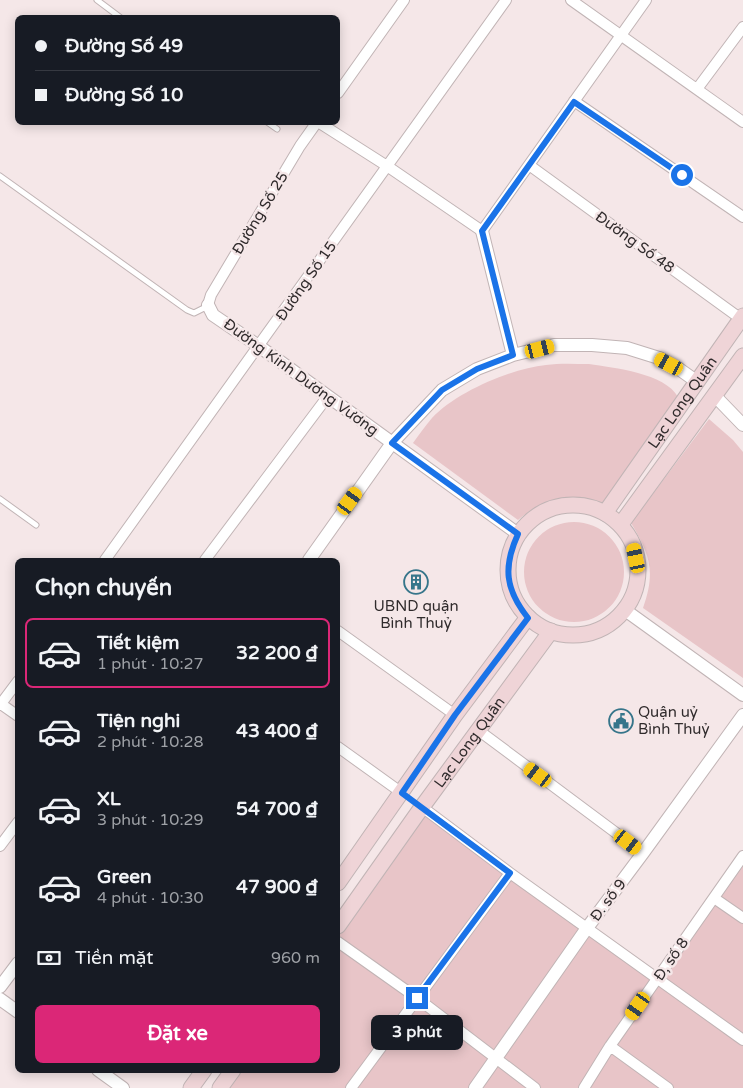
<!DOCTYPE html>
<html lang="vi">
<head>
<meta charset="utf-8">
<style>
  body { margin:0; font-family:"Varela Round",sans-serif; background:#242831; color:#f1f3f6; height:100vh; display:flex; flex-direction:column; font-size:19px; white-space:nowrap }
  * { box-sizing:border-box; margin:0 }
  p { font-size:16px; color:#9ea1a6 }
  .icon { flex:none; width:28px; height:28px; fill:none; stroke:currentColor; stroke-width:2; stroke-linecap:round; stroke-linejoin:round }
  .map { position:relative; flex:1; overflow:hidden }
  .sheet { position:absolute; left:15px; top:558px; width:325px; height:515px; display:flex; flex-direction:column; background:#171b24; border-radius:8px; box-shadow:0 2px 12px #0003 }
  .sheet>* { flex:none }
  .top-card { position:absolute; left:15px; top:15px; width:325px; height:110px; border-radius:8px; box-shadow:0 2px 12px #0003; display:grid; align-content:center; height:110px; padding:0 20px; background:#171b24 }
  .end { position:absolute; width:22px; height:22px; margin:-11px; border:6px solid #1a73e8; background:#fff; box-shadow:0 0 0 2px #fff }
  .from { border-radius:50% }
  .bubble { position:absolute; height:35px; border-radius:8px; background:#171b24; box-shadow:0 2px 12px #0003; font-size:16px; font-weight:800; line-height:35px; text-align:center }
  .car { position:absolute; width:15px; height:30px; margin:-15px -8px; border-radius:6px; box-shadow:0 0 4px 1px #0007; background:linear-gradient(#f5c518 24%,#345 0 40%,#f5c518 0 76%,#345 0 86%,#f5c518 0) }
  .top-card b { display:flex; align-items:center; gap:18px; height:48px; font-size:19px }
  .top-card b+b { border-top:1px solid #363941 }
  .top-card i { width:12px; height:12px; background:#f1f3f6 }
  ul { padding:0; list-style:none }
  li { display:flex; align-items:center; gap:15px; height:70px; margin:0 10px 8px; padding:0 10px; border:2px solid transparent; border-radius:8px }
  li div { flex:1 }
  li b { display:block; font-size:19px }
  li em { font-style:normal; font-weight:800 }
  li.selected { border-color:#db2777 }
  li>.icon { width:45px; height:45px; stroke-width:1.5 }
  h2 { padding:0 20px; font-size:22px; line-height:60px }
  .pay { display:flex; align-items:center; gap:12px; height:55px; padding:0 20px; font-size:19px }
  .pay p { margin-inline-start:auto }
  .cta { display:flex; gap:10px; margin-top:auto; padding:10px 20px }
  .cta a { flex:1; height:58px; border-radius:8px; background:#db2777; color:#fff; font-size:20px; font-weight:800; line-height:58px; text-align:center }
  .map>svg:first-child { display:block }
</style>
</head>
<body>
<div class="map">
<svg width="743" height="1088" viewBox="0 0 743 1088">
  <rect width="100%" height="100%" fill="#f5e7e8"/>
  <path fill="#e8c5c8" d="M589,364c25,4 76,9 89,33l-77,108c-20,-6 -44,-9 -63,1 -7,4 -14,9 -20,14l-105,-77c6,-8 12,-17 19,-25 25,-26 78,-49 114,-53 14,-2 29,-1 43,-1z
    M709,419l24,21 10,12v226l-100,-70c13,-37 7,-53 -12,-85z
    M524 572a50 50 0 1 1 100 0a50 50 0 1 1-100 0Z
    M422,807l235,171 86,-119v229h-523l13,-18h105v-144z"/>
  <g fill="none" stroke-linecap="round" stroke-linejoin="round">
    <g stroke="#c1b4b5" stroke-width="7">
      <path id="service" d="M97,0l24,18
        M267,122l10,7
        M0,176l187,134 7,3 14,-7
        M0,499l36,26"/>
    </g>
    <g stroke="#c1b4b5" stroke-width="12">
      <path id="minor" d="M571,0l172,122
        M697,89l46,-62
        M338,93l66,-93
        M574,101l169,116
        M318,122l69,44 95,65 164,-231
        M529,165l212,154
        M208,305l3,-10 89,-149 17,-24
        M105,560c135,-186 267,-374 401,-560
        M205,560l123,-164
        M338,631l117,84
        M1,704l17,12
        M0,705l18,-24
        M478,730l165,123
        M338,747l64,46
        M422,807l88,66 233,167
        M0,846l18,-24
        M714,898l29,20
        M338,942l79,56 118,90
        M610,1046l58,42
        M351,1088l159,-215
        M584,1088l26,-42 133,-190"/>
    </g>
    <g stroke="#c1b4b5" stroke-width="14">
      <path id="tertiary" d="M482,231l31,124
        M208,305l5,10 47,32 258,187
        M715,396l28,29
        M309,560l83,-117 50,-53 35,-21 36,-14 41,-10h38l35,3 32,10 20,11 17,12
        M625,610l118,85
        M0,987l18,-24
        M0,999l18,13
        M98,1070l25,18
        M475,1088l112,-160 56,-75 100,-138"/>
    </g>
    <g stroke="#c1b4b5" stroke-width="17">
      <g id="secondary">
        <circle cx="573" cy="570" r="65"/>
        <path id="s1" d="M605,513l138,-197"/>
        <path d="M621,524l122,-168"/>
        <path d="M338,883l117,-168 73,-98"/>
        <path id="s2" d="M338,926l84,-119 129,-176"/>
        <path d="M191,1088l13,-18"/>
        <path d="M220,1088l13,-18"/>
      </g>
    </g>
    <use href="#service" stroke="#fff" stroke-width="5"/>
    <use href="#minor" stroke="#fff" stroke-width="10"/>
    <use href="#tertiary" stroke="#fff" stroke-width="12"/>
    <use href="#secondary" stroke="#efd4d7" stroke-width="15"/>
  </g>
  <g fill="none" stroke-linecap="round" stroke-linejoin="round">
    <path stroke="#1a73e8" stroke-width="6" d="M417,998l93,-125 -108,-80 53,-78 73,-97c-23,-29 -25,-51 -10,-84l-126,-91 50,-53 35,-21 36,-14 -31,-124 92,-129 108,73"/>
  </g>
  <defs>
    <g id="building-ring" transform="scale(1.25)"><circle r="9.5" fill="#f5e7e8" stroke="#36758a" stroke-width="1.5"/><path d="M-4-6H4V6H1V3H-1V6H-4ZM-2.5-4.3h1.7v1.8h-1.7ZM.8-4.3h1.7v1.8H.8ZM-2.5-1h1.7V.8h-1.7ZM.8-1h1.7V.8H.8Z" fill="#36758a"/></g>
    <g id="civic-ring" transform="scale(1.25)"><circle r="9.5" fill="#f5e7e8" stroke="#36758a" stroke-width="1.5"/><path d="M-.6-6.5H3V-4.5H.6V-3L4-1V1h2V6H-6V1h2V-1L-.6-3ZM-1.2 2.5V6h2.4V2.5Z" fill="#36758a"/></g>
  </defs>
  <g fill-rule="evenodd">
    <use href="#building-ring" x="416" y="582"/>
    <use href="#civic-ring" x="621" y="721"/>
  </g>
  <g text-anchor="middle" dominant-baseline="central" stroke-width="5" stroke-linejoin="round" paint-order="stroke">
    <g font-size="15" fill="#302b2c" stroke="#f5e7e8">
      <text transform="translate(260 213) rotate(-59)">Đường Số 25</text>
      <text transform="translate(635 242) rotate(36)">Đường Số 48</text>
      <text transform="translate(306 281) rotate(-55)">Đường Số 15</text>
      <text transform="translate(301 377) rotate(36)">Đường Kinh Dương Vương</text>
      <text stroke="none"><textPath href="#s1" startOffset="135">Lạc Long Quân</textPath></text>
      <text stroke="none"><textPath href="#s2" startOffset="226">Lạc Long Quân</textPath></text>
      <text transform="translate(608 900) rotate(-53)">Đ. số 9</text>
      <text transform="translate(671 959) rotate(-55)">Đ, số 8</text>
    </g>
    <g font-size="15" fill="#302b2c" stroke="#f5e7e8">
      <text x="416" y="606">UBND quận<tspan x="416" dy="17">Bình Thuỷ</tspan></text>
      <text x="638" y="712" text-anchor="start">Quận uỷ<tspan x="638" dy="17">Bình Thuỷ</tspan></text>
    </g>
  </g>
</svg>
<i class="end from" style="left:682px;top:175px"></i>
<i class="end" style="left:417px;top:998px"></i>
<div class="bubble" style="left:371px;top:1015px;width:92px">3 phút</div>
<i class="car" style="left:540px;top:349px;rotate:76deg"></i>
<i class="car" style="left:669px;top:364px;rotate:298deg"></i>
<i class="car" style="left:350px;top:501px;rotate:36deg"></i>
<i class="car" style="left:636px;top:558px;rotate:348deg"></i>
<i class="car" style="left:538px;top:775px;rotate:306deg"></i>
<i class="car" style="left:628px;top:842px;rotate:127deg"></i>
<i class="car" style="left:638px;top:1006px;rotate:215deg"></i>
<div class="top-card">
<b><i class="from"></i>Đường Số 49</b>
<b><i></i>Đường Số 10</b>
</div>
<section class="sheet">
<h2>Chọn chuyến</h2>
<ul>
<li class="selected"><svg class="icon" aria-label="car" viewBox="0 0 24 24"><path d="M5 17H2v-5l4-1 3-4h7l3 4 3 1v5h-3M9 17h6M6 11h13"/><circle cx="7" cy="17" r="2"/><circle cx="17" cy="17" r="2"/></svg><div><b>Tiết kiệm</b><p>1 phút · 10:27</p></div><em>32 200 ₫</em></li>
<li><svg class="icon" aria-label="car" viewBox="0 0 24 24"><path d="M5 17H2v-5l4-1 3-4h7l3 4 3 1v5h-3M9 17h6M6 11h13"/><circle cx="7" cy="17" r="2"/><circle cx="17" cy="17" r="2"/></svg><div><b>Tiện nghi</b><p>2 phút · 10:28</p></div><em>43 400 ₫</em></li>
<li><svg class="icon" aria-label="car" viewBox="0 0 24 24"><path d="M5 17H2v-5l4-1 3-4h7l3 4 3 1v5h-3M9 17h6M6 11h13"/><circle cx="7" cy="17" r="2"/><circle cx="17" cy="17" r="2"/></svg><div><b>XL</b><p>3 phút · 10:29</p></div><em>54 700 ₫</em></li>
<li><svg class="icon" aria-label="car" viewBox="0 0 24 24"><path d="M5 17H2v-5l4-1 3-4h7l3 4 3 1v5h-3M9 17h6M6 11h13"/><circle cx="7" cy="17" r="2"/><circle cx="17" cy="17" r="2"/></svg><div><b>Green</b><p>4 phút · 10:30</p></div><em>47 900 ₫</em></li>
</ul>
<div class="pay"><svg class="icon" aria-label="cash" viewBox="0 0 24 24"><path d="M3 7h18v10H3z"/><circle cx="12" cy="12" r="2"/></svg>Tiền mặt<p>960 m</p></div>
<div class="cta"><a>Đặt xe</a></div>
</section>
</div>
</body>
</html>
